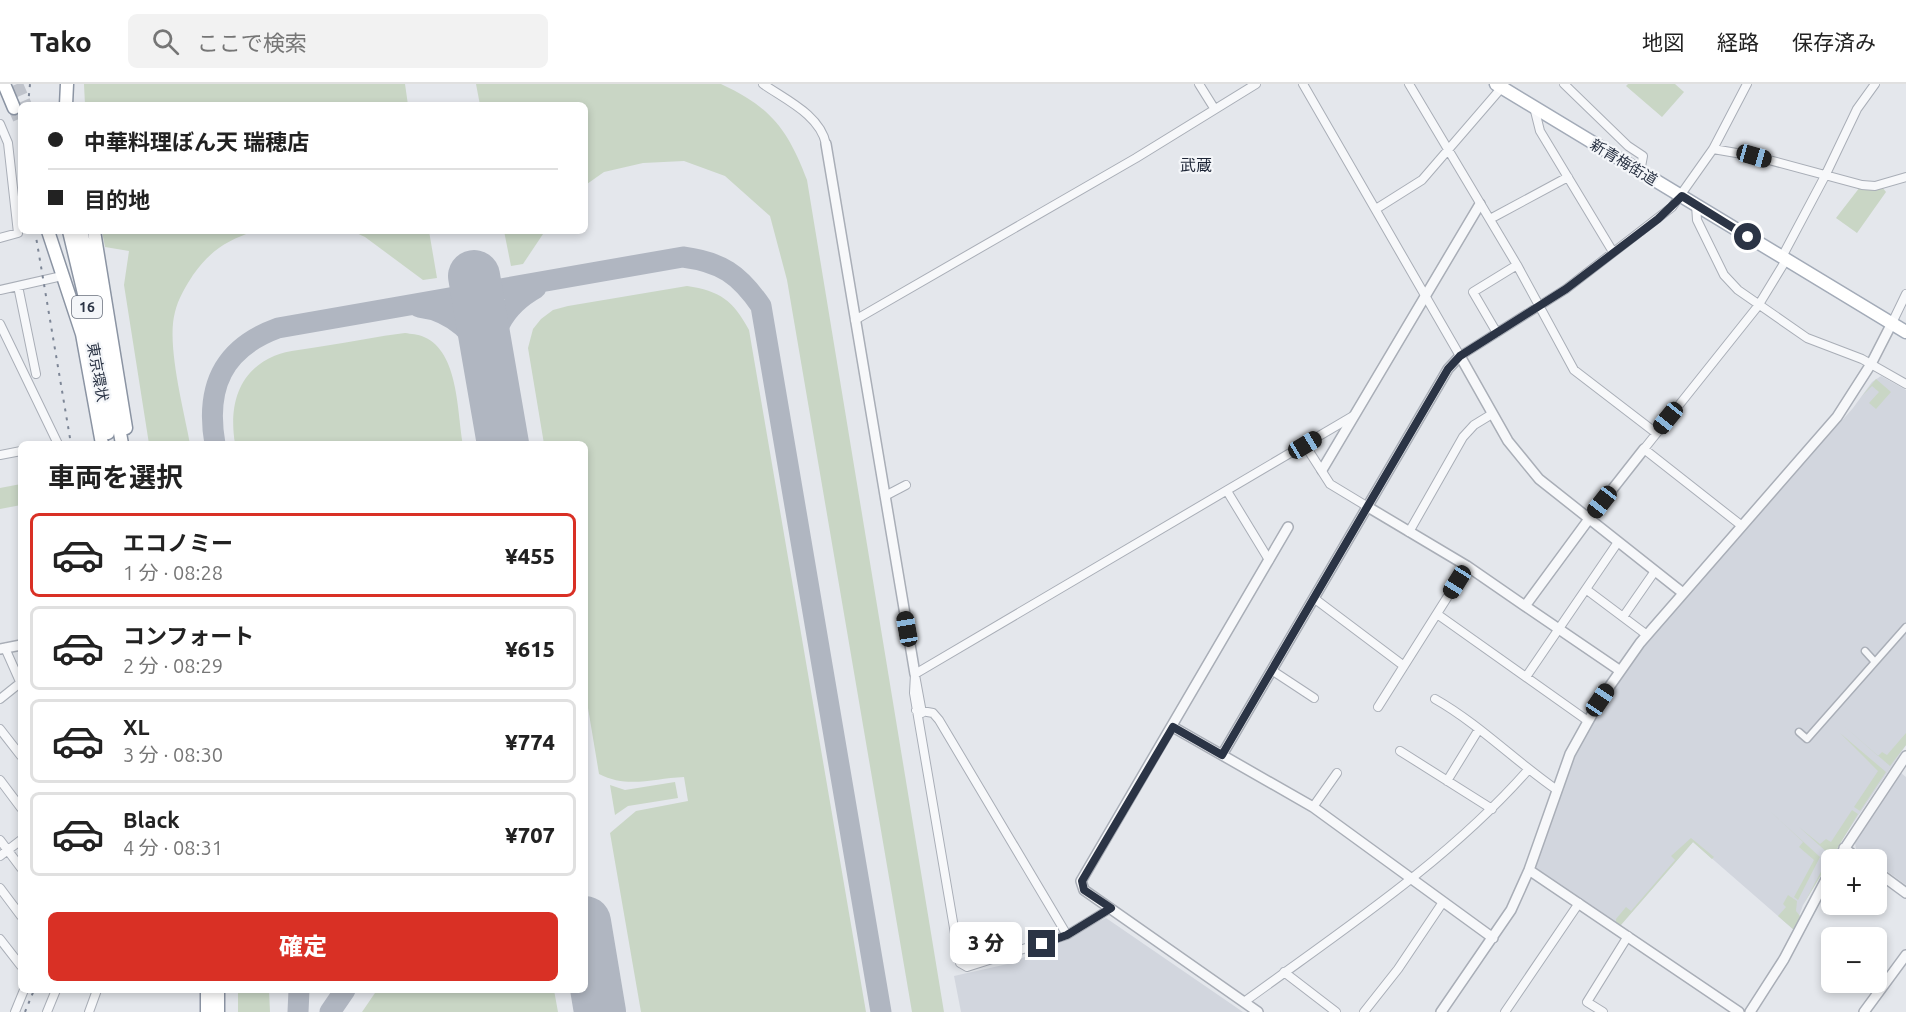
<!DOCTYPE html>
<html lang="ja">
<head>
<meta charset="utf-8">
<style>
  body { margin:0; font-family:Ubuntu,"Noto Sans JP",sans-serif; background:#f2f2f2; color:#222; height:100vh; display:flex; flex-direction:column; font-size:22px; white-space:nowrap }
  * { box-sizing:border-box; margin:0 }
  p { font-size:20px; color:#767676 }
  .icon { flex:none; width:33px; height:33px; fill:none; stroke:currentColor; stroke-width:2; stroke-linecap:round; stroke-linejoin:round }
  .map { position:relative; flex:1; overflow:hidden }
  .sheet { position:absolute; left:18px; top:357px; width:570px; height:552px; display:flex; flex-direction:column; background:#fff; border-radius:9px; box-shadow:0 3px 9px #0003 }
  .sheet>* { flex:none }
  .top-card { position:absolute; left:18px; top:18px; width:570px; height:132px; border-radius:9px; box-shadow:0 3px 9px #0003; display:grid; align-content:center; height:132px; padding:0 30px; background:#fff }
  .fabs { position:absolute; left:1821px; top:765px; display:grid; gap:12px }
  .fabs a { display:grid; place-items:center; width:66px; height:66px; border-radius:9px; background:#fff; box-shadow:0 3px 9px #0003; font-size:30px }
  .end { position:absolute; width:27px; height:27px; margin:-14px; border:8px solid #2b3445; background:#fff; box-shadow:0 0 0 3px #fff }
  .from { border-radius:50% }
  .bubble { position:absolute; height:42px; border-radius:9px; background:#fff; box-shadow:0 3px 9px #0003; font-size:20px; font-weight:800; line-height:42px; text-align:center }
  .car { position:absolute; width:18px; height:36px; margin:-18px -9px; border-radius:8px; box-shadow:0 0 4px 2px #0007; background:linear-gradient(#222 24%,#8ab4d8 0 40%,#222 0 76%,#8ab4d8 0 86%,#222 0) }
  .top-card b { display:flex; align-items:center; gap:21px; height:57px; font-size:22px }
  .top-card b+b { border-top:2px solid #e0e0e0 }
  .top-card i { width:15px; height:15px; background:#222 }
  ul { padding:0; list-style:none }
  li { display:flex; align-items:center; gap:18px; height:84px; margin:0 12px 9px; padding:0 18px; border:3px solid #e0e0e0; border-radius:9px }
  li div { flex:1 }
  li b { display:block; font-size:22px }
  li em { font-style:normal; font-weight:800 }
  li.selected { border-color:#d93025 }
  li>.icon { width:54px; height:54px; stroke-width:1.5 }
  h2 { padding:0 30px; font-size:27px; line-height:72px }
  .action { display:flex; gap:12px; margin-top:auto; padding:12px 30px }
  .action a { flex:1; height:69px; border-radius:9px; background:#d93025; color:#fff; font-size:24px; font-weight:800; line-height:69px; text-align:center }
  header { display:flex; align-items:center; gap:36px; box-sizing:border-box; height:84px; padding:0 30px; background:#fff; border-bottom:2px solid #e0e0e0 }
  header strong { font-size:28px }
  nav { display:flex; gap:33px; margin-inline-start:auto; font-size:21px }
  .search { width:420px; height:54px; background:#f2f2f2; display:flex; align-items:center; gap:15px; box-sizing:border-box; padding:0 21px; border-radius:9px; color:#767676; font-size:22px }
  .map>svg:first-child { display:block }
</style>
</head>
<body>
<header>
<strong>Tako</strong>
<div class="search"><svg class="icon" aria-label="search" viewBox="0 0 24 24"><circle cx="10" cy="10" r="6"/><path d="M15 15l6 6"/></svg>ここで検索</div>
<nav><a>地図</a><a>経路</a><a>保存済み</a></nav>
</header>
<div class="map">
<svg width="1906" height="928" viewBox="0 0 1906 928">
  <rect width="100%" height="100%" fill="#e4e7ec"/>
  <path fill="#d2d6de" d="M1881,292l25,14v355l-75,111 -28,49 -9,25 -101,-88 -73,84 -83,-55 -3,-6 39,-109 27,-51 43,-60 210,-237 19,-26z
    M1901,689l5,4v108l-29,-21 -1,-4 -5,-1 -15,-10 -1,-6z
    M1106,834l137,94h-282l-7,-36 58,-13z"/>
  <path fill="#c9d6c5" d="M84,0h321l3,21h-323z
    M476,0h245c50,23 67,46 86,96l137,832h-32l-125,-732 -17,-64 -45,-40 -41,-15 -41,2 -39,9 -17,12 -2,-79h-105z
    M1628,0h47l9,8 -22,25 -36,-31z
    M1860,103h22l4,5 -29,41 -21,-15z
    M102,147h153c-28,9 -45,20 -62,44 -7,11 -15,24 -18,37 -9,32 9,98 15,132h-41l-25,-159 5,-34 -24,-4z
    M352,147h77l8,47 -14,2 -58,-43z
    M504,147h41l-22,33 -12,2z
    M687,202c33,5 46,14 62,44l117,682h-225l-31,-179 26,-22 52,-10 -4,-24c-30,1 -56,12 -85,-3l-14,-84v-246h-41l-16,-96 5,-19 8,-10 12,-9 15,-4z
    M405,249c6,1 13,1 19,4 35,15 33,75 39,107h-228c-6,-37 2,-72 39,-88 14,-6 34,-7 50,-10 27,-4 54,-10 81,-13z
    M1876,295l15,13 -15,17 -7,-6 10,-11 -7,-6 -10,10z
    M21,400v21l-21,4v-21z
    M1845,643l33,29 4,-4 5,3 19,-22v12l-16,21z
    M1840,649l46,39 -26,39 -6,-4 24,-36z
    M675,698l3,16 -50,8 -13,9 -5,-30 15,5z
    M1852,726l6,4 -55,91 27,-50 -31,-28 21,17 6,-5 5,3z
    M1771,728l49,45 -22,43 -4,-3 20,-37 -15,-13 4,-5z
    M1691,754l23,19 -2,2 -19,-17 -73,84 -4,-3v-4l10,-12 5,4 44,-51 -4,-4z
    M1788,811l9,6 -1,10 4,5 -6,14 -16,-14 8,-9 -3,-3z
    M238,906h31l1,22h-32z
    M377,906h177l4,22h-196z"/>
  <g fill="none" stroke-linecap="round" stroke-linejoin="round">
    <path stroke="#b0b6c1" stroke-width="21" d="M419,223c34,4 59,28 70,60
      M491,289c-2,-38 11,-66 45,-85
      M215,360c-10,-57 8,-96 63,-116l405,-71c38,5 56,17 78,49l120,706
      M585,841l1,1
      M298,928l1,-22
      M330,928l15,-22"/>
    <path stroke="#b0b6c1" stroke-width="52" d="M474,192l29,168
      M585,838l15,90"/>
    <path stroke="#bfc3cb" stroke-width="12" stroke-dasharray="12 6" stroke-linecap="butt" d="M17,0l9,21
      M14,24l7,16"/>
    <g stroke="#a9aeb7" stroke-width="9">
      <path id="pedestrian" d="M1865,567l10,11
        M1799,648l8,7 99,-112"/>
    </g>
    <g stroke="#a9aeb7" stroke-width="10">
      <path id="minor" d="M763,0c23,16 57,31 63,60
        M1199,0l15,24
        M1303,0l157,272 106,-67 106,-82 41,-58 34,-65
        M1409,0l108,181 57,105 82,63
        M1564,0l64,62 15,10 -3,16
        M1534,23l6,24 73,121
        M0,40l8,19 10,90 -18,5
        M1713,65l41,7 108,29 13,1 31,-9
        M1696,121l1,15 27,55 14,15 69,48 55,21 44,25
        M1376,125l46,-29 82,-95
        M1490,135l78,-42
        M1782,173l43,-81 32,-67 18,-25
        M18,202l18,88
        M0,206l62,-14
        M855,236l281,-162 120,-74
        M1892,239l14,-29
        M0,240l58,120
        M1497,249l-24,-41 44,-27
        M1305,361l25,39 38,23
        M0,371l21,-4
        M1227,407l42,69
        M885,412l21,-11
        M1742,442l-98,-77 114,-143 28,-46
        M1409,448l54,-95 11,-12 18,-11
        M1587,506l60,45
        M1315,515l89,67
        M1437,530l151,107
        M1623,533l32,-46
        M5,564l16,36
        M1273,587l41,27
        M915,590l438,-258
        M915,590l-1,19 46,270 7,4 100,-32 44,-27
        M915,591l7,38
        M1526,593l92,-135
        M0,615l20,-16
        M1435,615c44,25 80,62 122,91
        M1378,623l89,-141
        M916,626l17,3 6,7 128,215
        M0,645l21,27
        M1400,667l92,58
        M0,696l21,28
        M1447,697l32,-52
        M1313,723l24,-34
        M0,756l21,28
        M0,772l21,-16
        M0,804l21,28
        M0,855l21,27
        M1284,888l52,40
        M1244,918c97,-71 204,-141 284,-232
        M15,928l9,-22
        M47,928l9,-22
        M89,928l8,-22
        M1364,928l34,-43 45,-67
        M1505,928l74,-109
        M1603,928l-16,-10 41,-66"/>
    </g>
    <g stroke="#a9aeb7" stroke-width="12">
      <path id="tertiary" d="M826,60l89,530
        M1322,386l158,-266
        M1368,423l99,59 58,40
        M0,565l21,-4
        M1619,586l-94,-64 64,-87 55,-70
        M1173,643l140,80 180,131
        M1222,671l226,-386 12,-13 48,85 31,38 144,114
        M1844,764l16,12
        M1837,776l69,-104
        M1529,786l210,142
        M1876,787l30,22
        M1258,928l-174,-122 -3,-9 207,-354
        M1441,928l70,-102 18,-40 41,-116 30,-54 40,-57 197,-226 34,-53 21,-41
        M1750,928l34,-53 48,-91
        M1864,928l42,-57"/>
    </g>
    <g stroke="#a3abb8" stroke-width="15">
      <path id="primary" d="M1496,0l410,248"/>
    </g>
    <g stroke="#8b94a3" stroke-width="15">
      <path id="trunk" d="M4,0l10,24
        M66,21l1,-21
        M48,147l34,103 20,110
        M69,147l17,71 22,131
        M81,147l9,36 32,177
        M94,147l32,197
        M218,906v22
        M207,928v-22"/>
    </g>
    <use href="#pedestrian" stroke="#f7f8fa" stroke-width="6"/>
    <use href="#minor" stroke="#f7f8fa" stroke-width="8"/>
    <use href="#tertiary" stroke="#f7f8fa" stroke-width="9"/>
    <use href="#primary" stroke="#fff" stroke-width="12"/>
    <use href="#trunk" stroke="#fff" stroke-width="12"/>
    <path stroke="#7d8696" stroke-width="2" stroke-dasharray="3 6" stroke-linecap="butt" d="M28,21l2,-21
      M35,147l36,213
      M25,928l9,-22"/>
  </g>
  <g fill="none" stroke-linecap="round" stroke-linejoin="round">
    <path stroke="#2b3445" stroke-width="8" d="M1042,860l25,-9 44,-27 -27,-18 -2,-9 91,-154 49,28 226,-386 12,-13 106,-67 92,-70 24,-23 66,41"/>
  </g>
  <g text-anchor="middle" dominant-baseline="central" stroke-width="4.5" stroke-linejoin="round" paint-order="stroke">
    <rect fill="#f4f6f9" stroke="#676e7b" stroke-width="1.5" x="72" y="212" width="30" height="22" rx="4.5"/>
    <g font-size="14" font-weight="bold" fill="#2b3445">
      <text x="87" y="223">16</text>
    </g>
    <g font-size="15" fill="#2b3445" stroke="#f4f6f9">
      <text transform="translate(1624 78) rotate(31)">新青梅街道</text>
      <text transform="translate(98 288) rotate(80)">東京環状</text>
    </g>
    <g font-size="16" fill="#1d2536" stroke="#f4f6f9">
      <text x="1196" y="81">武蔵</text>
    </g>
  </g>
</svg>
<div class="fabs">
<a>+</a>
<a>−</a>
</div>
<i class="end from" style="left:1748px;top:153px"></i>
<i class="end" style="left:1042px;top:860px"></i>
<div class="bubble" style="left:950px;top:838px;width:72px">3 分</div>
<i class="car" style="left:1754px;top:72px;rotate:106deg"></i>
<i class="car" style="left:1668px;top:334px;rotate:219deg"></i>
<i class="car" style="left:1305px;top:361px;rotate:59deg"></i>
<i class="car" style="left:1602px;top:418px;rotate:218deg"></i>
<i class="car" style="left:1457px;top:498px;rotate:212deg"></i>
<i class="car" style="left:907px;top:545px;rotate:350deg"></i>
<i class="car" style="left:1600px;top:616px;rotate:34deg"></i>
<div class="top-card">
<b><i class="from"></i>中華料理ぼん天 瑞穂店</b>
<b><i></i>目的地</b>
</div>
<section class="sheet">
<h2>車両を選択</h2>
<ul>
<li class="selected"><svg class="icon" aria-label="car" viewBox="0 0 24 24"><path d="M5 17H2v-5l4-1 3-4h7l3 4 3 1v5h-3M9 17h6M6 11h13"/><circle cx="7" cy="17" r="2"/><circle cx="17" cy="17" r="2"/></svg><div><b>エコノミー</b><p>1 分 · 08:28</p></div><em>¥455</em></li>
<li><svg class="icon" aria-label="car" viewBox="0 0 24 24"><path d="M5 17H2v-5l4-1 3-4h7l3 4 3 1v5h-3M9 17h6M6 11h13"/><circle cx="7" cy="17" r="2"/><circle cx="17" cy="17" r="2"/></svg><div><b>コンフォート</b><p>2 分 · 08:29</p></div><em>¥615</em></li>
<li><svg class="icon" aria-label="car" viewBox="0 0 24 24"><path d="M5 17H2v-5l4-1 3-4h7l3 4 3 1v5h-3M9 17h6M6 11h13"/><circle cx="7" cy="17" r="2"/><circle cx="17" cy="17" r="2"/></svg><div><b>XL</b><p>3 分 · 08:30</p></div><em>¥774</em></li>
<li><svg class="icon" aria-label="car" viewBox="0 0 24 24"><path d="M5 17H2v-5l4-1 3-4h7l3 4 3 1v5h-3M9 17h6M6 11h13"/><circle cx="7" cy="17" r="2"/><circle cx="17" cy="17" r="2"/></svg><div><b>Black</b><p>4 分 · 08:31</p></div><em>¥707</em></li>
</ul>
<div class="action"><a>確定</a></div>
</section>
</div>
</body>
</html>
